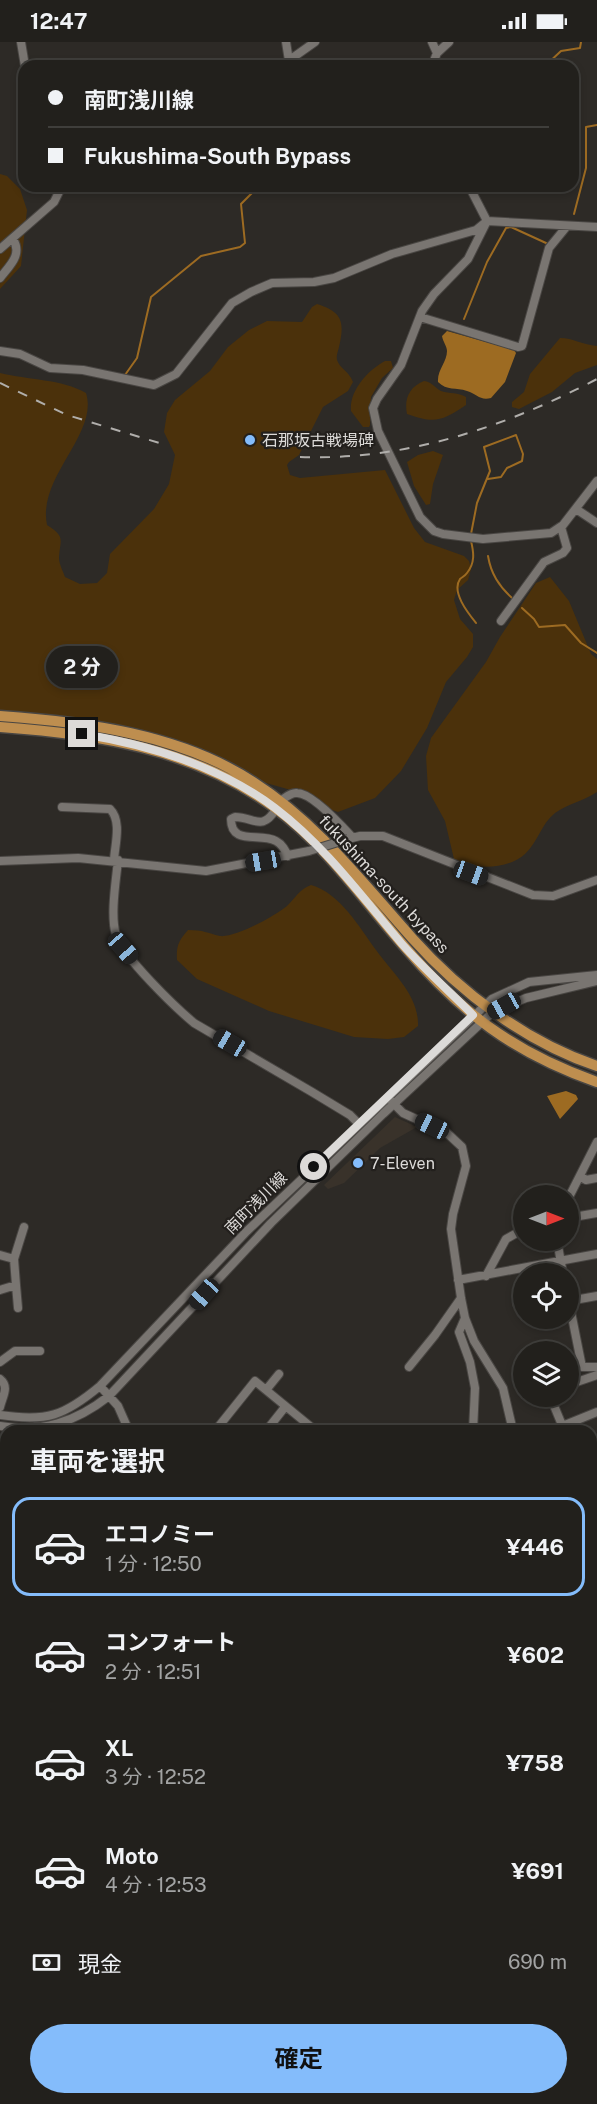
<!DOCTYPE html>
<html lang="ja">
<head>
<meta charset="utf-8">
<style>
  body { margin:0; font-family:"Public Sans","Noto Sans JP",sans-serif; background:#2a2825; color:#f1f3f6; height:100vh; display:flex; flex-direction:column; font-size:22px; white-space:nowrap }
  * { box-sizing:border-box; margin:0 }
  p { font-size:20px; color:#a2a3a3 }
  .icon { flex:none; width:33px; height:33px; fill:none; stroke:currentColor; stroke-width:2; stroke-linecap:round; stroke-linejoin:round }
  .map { position:relative; flex:1; overflow:hidden }
  .panel { position:absolute; left:0px; top:1383px; width:597px; height:680px; display:flex; flex-direction:column; background:#22201c; border-radius:18px 18px 0 0; box-shadow:0 3px 9px #0003,0 0 0 2px #3f3e3b }
  .panel>* { flex:none }
  .banner { position:absolute; left:18px; top:18px; width:561px; height:132px; border-radius:18px; box-shadow:0 3px 9px #0003,0 0 0 2px #3f3e3b; display:grid; align-content:center; height:132px; padding:0 30px; background:#22201c }
  .needle { width:39px; rotate:90deg }
  .controls { position:absolute; left:513px; top:1143px; display:grid; gap:12px }
  .controls a { display:grid; place-items:center; width:66px; height:66px; border-radius:50%; background:#22201c; box-shadow:0 3px 9px #0003,0 0 0 2px #3f3e3b; font-size:30px }
  .end { position:absolute; width:27px; height:27px; margin:-14px; border:8px solid #dcdad8; background:#111; box-shadow:0 0 0 3px #111 }
  .from { border-radius:50% }
  .bubble { position:absolute; height:42px; border-radius:21px; background:#22201c; box-shadow:0 3px 9px #0003,0 0 0 2px #3f3e3b; font-size:20px; font-weight:700; line-height:42px; text-align:center }
  .car { position:absolute; width:18px; height:36px; margin:-18px -9px; border-radius:8px; box-shadow:0 0 4px 2px #0007; background:linear-gradient(#222 24%,#8ab4d8 0 40%,#222 0 76%,#8ab4d8 0 86%,#222 0) }
  .banner b { display:flex; align-items:center; gap:21px; height:57px; font-size:22px }
  .banner b+b { border-top:2px solid #3f3e3b }
  .banner i { width:15px; height:15px; background:#f1f3f6 }
  ul { padding:0; list-style:none }
  li { display:flex; align-items:center; gap:18px; height:99px; margin:0 12px 9px; padding:0 18px; border:3px solid transparent; border-radius:18px }
  li div { flex:1 }
  li b { display:block; font-size:22px }
  li em { font-style:normal; font-weight:700 }
  li.active { border-color:#84bcfb }
  li>.icon { width:54px; height:54px; stroke-width:1.5 }
  h2 { padding:0 30px; font-size:27px; line-height:72px }
  .pay { display:flex; align-items:center; gap:15px; height:66px; padding:0 30px; font-size:22px }
  .pay p { margin-inline-start:auto }
  .action { display:flex; gap:12px; margin-top:auto; padding:12px 30px }
  .action a { flex:1; height:69px; border-radius:36px; background:#84bcfb; color:#111; font-size:24px; font-weight:700; line-height:69px; text-align:center }
  .status { display:flex; justify-content:space-between; align-items:center; height:42px; padding:0 30px; background:#22201c; direction:ltr }
  .status svg { height:16px; fill:currentColor }
  .map>svg:first-child { display:block }
</style>
</head>
<body>
<div class="status"><b>12:47</b><svg viewBox="0 0 49 12"><path d="M0 12V9h3v3zM5 12V6h3v6zM10 12V3h3v9zM15 12V0h3v12zM26 1h20v11H26zM47 4h2v5h-2z"/></svg></div>
<div class="map">
<svg width="597" height="2062" viewBox="0 0 597 2062">
  <rect width="100%" height="100%" fill="#2d2a26"/>
  <path fill="#39322a" d="M395,1075l22,10 -37,21 -36,35 -16,6 -4,-4z"/>
  <path fill="#4b310b" d="M0,132l7,2 13,13 7,21 -6,56 -21,23z
    M317,262c25,8 28,17 22,43 -1,5 -3,8 -2,13 3,9 12,11 16,22l-5,9 -25,16 -24,48 -10,7 -2,3 3,10 10,3 85,-8 29,58 11,14 39,14 5,5 2,8 -3,11 -11,10 -3,10 6,19 13,15v13l-6,10 -21,25 -19,46 -26,43 -26,27 -37,14 -12,-4 -21,-14 -39,-11 -84,-33 -69,-22 -113,-8v-347c28,7 62,6 86,20 13,41 -49,84 -39,132 19,12 13,14 12,33 0,6 4,13 6,19l15,7 17,-1 10,-10 3,-19 44,-45 15,-25 6,-29 -11,-23 3,-19 8,-13 35,-29 18,-24 21,-17 18,-9 35,1 10,-15z
    M560,296c13,0 23,7 37,8v19l-22,8 -23,19 -33,17 -7,-2v-5l12,-10 6,-18z
    M385,319h6l2,7 -11,10 -11,19 -1,28 -1,2h-6l-12,-16c-2,-20 17,-41 34,-50z
    M424,339c8,1 11,7 17,10 9,3 17,1 25,6v8c-24,16 -31,19 -59,9 -3,-15 2,-27 17,-33z
    M433,409l10,4 -10,29 -3,20 -4,1 -12,-19 -7,-24 11,-7z
    M550,535l19,24 22,53 6,5v133c-13,9 -30,12 -42,21 -14,11 -17,29 -30,41 -17,16 -53,16 -71,5l-9,-38 -17,-31 -2,-34 5,-18 55,-76 14,-25 36,-54z
    M311,843c29,8 49,43 65,65 17,24 43,45 42,76l-14,11 -16,2 -34,-2 -85,-26 -72,-32 -20,-19c-1,-14 2,-20 11,-30 16,0 19,3 32,6 15,2 55,-20 67,-30 8,-8 13,-17 24,-21z
    M6,1899v157l103,1 -2,3 -107,2v-160z"/>
  <path fill="#9d6b22" d="M447,289l67,19 2,3 -11,29 -14,16c-11,3 -14,-4 -24,-7 -11,-4 -20,0 -29,-9 -1,-12 9,-20 9,-31 0,-5 -4,-9 -5,-15z
    M566,1049l10,4 2,4 -18,20 -13,-23z"/>
  <g fill="none" stroke-linecap="round" stroke-linejoin="round">
    <path stroke="#9d6b22" stroke-width="2" d="M545,24l16,-15 19,-3 1,-6
      M574,172l12,-46v-41l11,-2
      M464,277l23,-57 19,-34 5,-1 35,16
      M125,333l12,-17 14,-61 50,-41 39,-9 5,-4 -4,-39 18,-18
      M471,492l6,-31 13,-32 -6,-24 32,-12 7,19 -1,7 -15,7 -6,9 -13,2
      M471,499c3,12 4,22 -4,32 -2,3 -5,4 -7,6 -9,13 8,34 16,44
      M488,514c3,18 11,30 24,42
      M522,566l12,11 5,8 26,-2 16,18 16,10"/>
    <g stroke="#494643" stroke-width="10">
      <path id="minor" d="M21,0l4,24
        M286,0l3,19
        M432,0l5,11
        M234,24l4,-2 19,2
        M281,24l34,-24
        M432,24l5,-13 12,-11
        M469,144l18,35
        M486,181l-18,36 -34,35 -12,17 -21,54 -24,34 -4,9 5,23 42,86 14,14 9,3 40,5 68,-6 12,-8 34,-44
        M0,207l54,-47 8,-16
        M0,236c9,-12 23,-23 13,-39
        M420,275l98,30 4,-1 27,-98 18,-22
        M0,309l20,3 30,14 33,2 71,15 22,-11 56,-71 19,-11 21,-9 42,-1 20,-4 58,-24 84,-24 11,-9 110,6
        M576,467l21,14
        M501,579l43,-59 19,-9 4,-5 -6,-21
        M280,759c5,-3 11,-9 17,-8 15,0 45,33 55,44
        M62,765l48,2c12,12 5,35 4,51
        M276,767c-14,23 -22,8 -41,8l-4,2c0,27 29,13 45,22 6,3 9,9 12,15
        M348,797l12,-3h23l150,59 20,1 44,-16
        M118,818c-2,21 -8,55 -2,75 7,22 59,72 78,88l118,69 38,23 9,9
        M0,819l78,-3 128,13 103,-20
        M392,1060l11,11 44,20 15,14 4,19 -13,48 -2,15 10,69 4,20 9,23 29,47 10,43
        M581,1135l5,3 11,-2
        M568,1157l29,-57
        M568,1176l29,-5
        M557,1198l6,34
        M0,1213l14,4 2,26 -16,5
        M14,1217l10,-32
        M486,1234l20,-37 18,-10
        M458,1238l139,-26
        M16,1243l2,23
        M568,1255l14,70h15
        M569,1259l28,-5
        M517,1262l7,-1
        M465,1276l-6,14 11,30 5,26 -2,43
        M0,1320l15,-11h25
        M409,1325l26,-32 26,-37
        M0,1337c10,8 2,18 0,28
        M568,1343l29,-10
        M100,1344l18,20 11,25
        M266,1348l13,-16
        M550,1354l12,29
        M0,1373c47,7 64,1 100,-29l147,-155 245,-232 37,-17 68,-7
        M0,1384c42,7 76,-4 109,-30l162,-173 112,-109 110,-102 33,-14 71,-17
        M215,1389l40,-50 61,50
        M266,1389l19,-24
        M550,1389l47,-19
        M591,1412l6,-2
        M591,1453l6,-2
        M591,1492l6,-2
        M591,1539l6,13
        M0,1552l6,-1
        M591,1578l6,-3
        M0,1598l6,-8
        M591,1618l6,-4
        M0,1629l6,5
        M591,1648l6,-1
        M0,1677l6,5
        M0,1726l6,-7
        M0,1792l6,-8
        M0,1810l6,5
        M0,1861l6,5
        M331,2062l7,-6"/>
    </g>
    <g stroke="#494643" stroke-width="13">
      <path id="highway" d="M0,674c84,6 180,18 253,66 64,41 109,100 159,156 49,55 114,104 185,128
        M0,685c97,7 193,21 274,80 52,38 88,91 130,139 58,67 108,106 193,136"/>
    </g>
    <use href="#minor" stroke="#797571" stroke-width="8"/>
    <use href="#highway" stroke="#be8e4f" stroke-width="10"/>
    <path stroke="#b0aeab" stroke-width="2" stroke-dasharray="10 10" stroke-linecap="butt" d="M0,341l67,32 99,30
      M300,415c105,4 205,-30 297,-78"/>
    <g stroke="#494643" stroke-width="10" stroke-linecap="butt">
      <path id="minor-bridge" d="M309,809l39,-12"/>
    </g>
    <use href="#minor-bridge" stroke="#797571" stroke-width="8"/>
  </g>
  <g fill="none" stroke-linecap="round" stroke-linejoin="round">
    <path stroke="#dcdad8" stroke-width="8" d="M82,692c69,11 137,32 193,74 50,38 87,89 127,136 22,25 47,47 71,71l-159,152"/>
  </g>
  <g fill="#84bcfb" stroke="#23201d" stroke-width="2">
    <circle cx="250" cy="398" r="6"/>
    <circle cx="358" cy="1121" r="6"/>
  </g>
  <g text-anchor="middle" dominant-baseline="central" stroke-width="4.5" stroke-linejoin="round" paint-order="stroke">
    <g font-size="16" fill="#dcdad8" stroke="#23201d" text-anchor="start">
      <text x="262" y="398">石那坂古戦場碑</text>
      <text x="370" y="1121">7-Eleven</text>
    </g>
    <g font-size="16" fill="#dcdad8" stroke="#23201d">
      <text transform="translate(384 842) rotate(47)">fukushima-south bypass</text>
      <text transform="translate(256 1161) rotate(-45)">南町浅川線</text>
    </g>
  </g>
</svg>
<div class="controls">
<a><svg class="needle" viewBox="-14 -14 28 28"><path d="M0-13l5 13h-10z" fill="#e53935"/><path d="M0 13l5-13h-10z" fill="#a2a3a3"/></svg></a>
<a><svg class="icon" aria-label="locate" viewBox="0 0 24 24"><circle cx="12" cy="12" r="6"/><path d="M12 2v4M12 18v4M2 12h4M18 12h4"/></svg></a>
<a><svg class="icon" aria-label="layers" viewBox="0 0 24 24"><path d="M12 4l9 5-9 5-9-5zM3 14l9 5 9-5"/></svg></a>
</div>
<i class="end from" style="left:314px;top:1125px"></i>
<i class="end" style="left:82px;top:692px"></i>
<div class="bubble" style="left:46px;top:604px;width:72px">2 分</div>
<i class="car" style="left:263px;top:819px;rotate:260deg"></i>
<i class="car" style="left:471px;top:831px;rotate:110deg"></i>
<i class="car" style="left:123px;top:906px;rotate:139deg"></i>
<i class="car" style="left:504px;top:964px;rotate:241deg"></i>
<i class="car" style="left:230px;top:1001px;rotate:300deg"></i>
<i class="car" style="left:432px;top:1084px;rotate:295deg"></i>
<i class="car" style="left:204px;top:1252px;rotate:222deg"></i>
<div class="banner">
<b><i class="from"></i>南町浅川線</b>
<b><i></i>Fukushima-South Bypass</b>
</div>
<section class="panel">
<h2>車両を選択</h2>
<ul>
<li class="active"><svg class="icon" aria-label="car" viewBox="0 0 24 24"><path d="M5 17H2v-5l4-1 3-4h7l3 4 3 1v5h-3M9 17h6M6 11h13"/><circle cx="7" cy="17" r="2"/><circle cx="17" cy="17" r="2"/></svg><div><b>エコノミー</b><p>1 分 · 12:50</p></div><em>¥446</em></li>
<li><svg class="icon" aria-label="car" viewBox="0 0 24 24"><path d="M5 17H2v-5l4-1 3-4h7l3 4 3 1v5h-3M9 17h6M6 11h13"/><circle cx="7" cy="17" r="2"/><circle cx="17" cy="17" r="2"/></svg><div><b>コンフォート</b><p>2 分 · 12:51</p></div><em>¥602</em></li>
<li><svg class="icon" aria-label="car" viewBox="0 0 24 24"><path d="M5 17H2v-5l4-1 3-4h7l3 4 3 1v5h-3M9 17h6M6 11h13"/><circle cx="7" cy="17" r="2"/><circle cx="17" cy="17" r="2"/></svg><div><b>XL</b><p>3 分 · 12:52</p></div><em>¥758</em></li>
<li><svg class="icon" aria-label="car" viewBox="0 0 24 24"><path d="M5 17H2v-5l4-1 3-4h7l3 4 3 1v5h-3M9 17h6M6 11h13"/><circle cx="7" cy="17" r="2"/><circle cx="17" cy="17" r="2"/></svg><div><b>Moto</b><p>4 分 · 12:53</p></div><em>¥691</em></li>
</ul>
<div class="pay"><svg class="icon" aria-label="cash" viewBox="0 0 24 24"><path d="M3 7h18v10H3z"/><circle cx="12" cy="12" r="2"/></svg>現金<p>690 m</p></div>
<div class="action"><a>確定</a></div>
</section>
</div>
</body>
</html>
